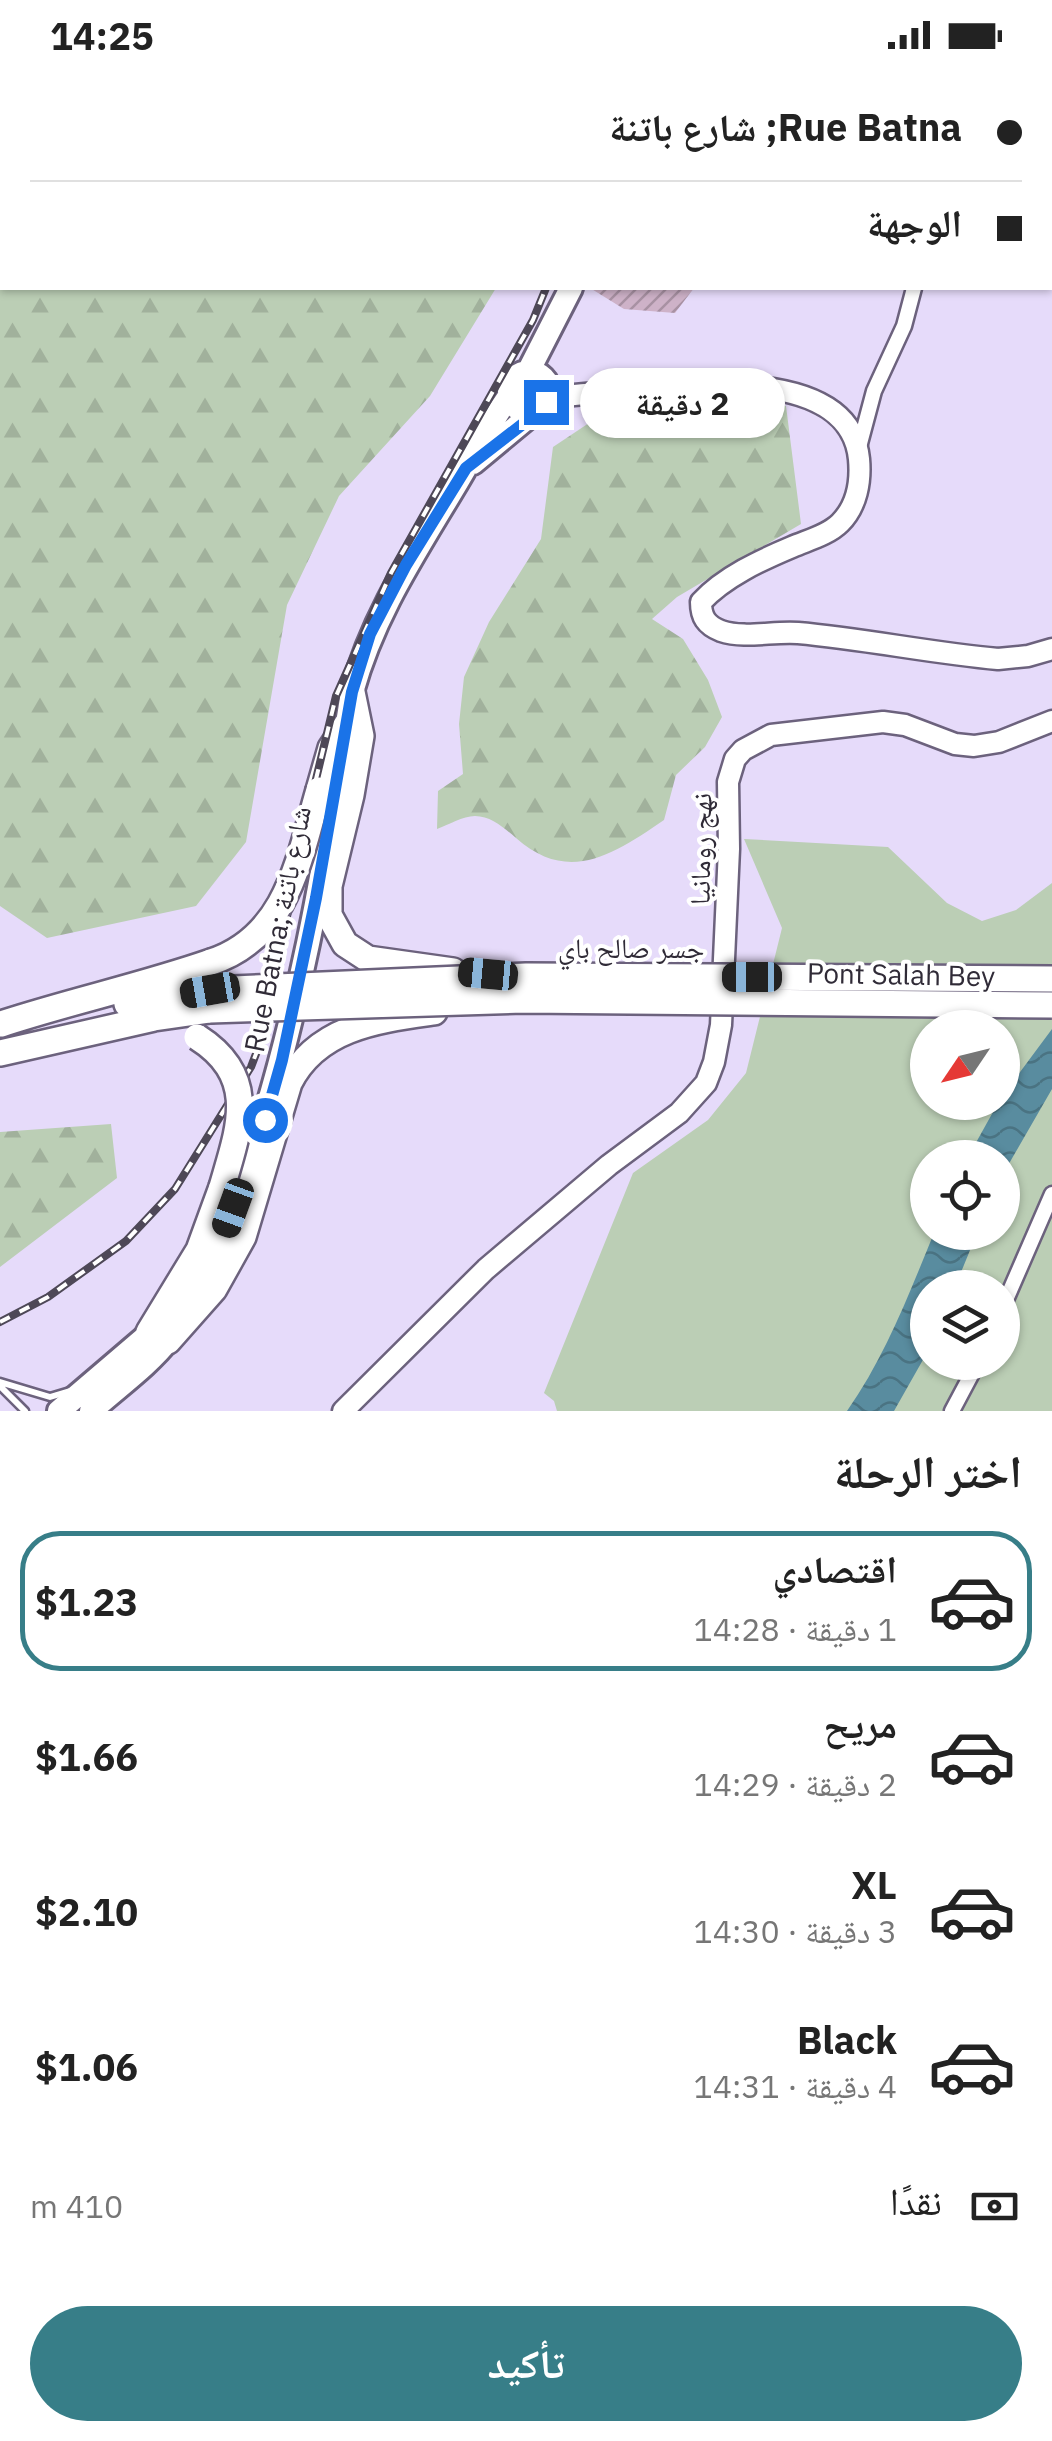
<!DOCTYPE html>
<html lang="ar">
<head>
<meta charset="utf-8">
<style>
  body { margin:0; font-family:"IBM Plex Sans","Noto Naskh Arabic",sans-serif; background:#f2f2f2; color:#222; direction:rtl; height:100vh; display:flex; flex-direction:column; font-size:38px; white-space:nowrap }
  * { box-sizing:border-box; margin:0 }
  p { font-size:32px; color:#767676 }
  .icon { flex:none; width:55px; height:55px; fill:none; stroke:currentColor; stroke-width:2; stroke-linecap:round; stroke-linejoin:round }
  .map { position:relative; height:1341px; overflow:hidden; direction:ltr }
  .sheet { display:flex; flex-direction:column; background:#fff; flex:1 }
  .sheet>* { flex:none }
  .guide { position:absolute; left:0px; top:0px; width:1052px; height:220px; box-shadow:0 2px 8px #0004; direction:rtl; display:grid; align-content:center; height:220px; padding:0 30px; background:#fff }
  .needle { width:65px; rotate:235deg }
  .controls { position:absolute; left:910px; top:940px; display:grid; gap:20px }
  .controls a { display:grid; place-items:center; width:110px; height:110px; border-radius:50%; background:#fff; box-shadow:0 2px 8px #0004; font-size:50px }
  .end { position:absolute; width:45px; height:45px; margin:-22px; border:12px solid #1a73e8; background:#fff; box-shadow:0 0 0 5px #fff }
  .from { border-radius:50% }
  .bubble { position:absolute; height:70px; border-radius:35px; background:#fff; box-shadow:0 2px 8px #0004; font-size:32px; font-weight:700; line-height:70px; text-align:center; direction:rtl }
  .car { position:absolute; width:30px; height:60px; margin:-30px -15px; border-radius:12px; box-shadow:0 0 8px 2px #0007; background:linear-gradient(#222 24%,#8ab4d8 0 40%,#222 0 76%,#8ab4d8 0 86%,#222 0) }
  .guide b { display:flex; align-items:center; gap:35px; height:95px; font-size:38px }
  .guide b+b { border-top:2px solid #e0e0e0 }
  .guide i { width:25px; height:25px; background:#222 }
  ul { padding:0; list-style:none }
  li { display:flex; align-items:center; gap:30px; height:140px; margin:0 20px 15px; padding:0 10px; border:5px solid transparent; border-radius:40px }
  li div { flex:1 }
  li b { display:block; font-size:38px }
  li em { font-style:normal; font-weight:700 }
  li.active { border-color:#377e88 }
  li>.icon { width:90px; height:90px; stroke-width:1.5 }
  h2 { padding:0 30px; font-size:45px; line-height:120px }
  .pay { display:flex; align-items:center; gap:25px; height:110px; padding:0 30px; font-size:38px }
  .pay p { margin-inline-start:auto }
  .cta { display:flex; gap:20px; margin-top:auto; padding:20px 30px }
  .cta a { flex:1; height:115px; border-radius:60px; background:#377e88; color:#fff; font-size:40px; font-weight:700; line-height:115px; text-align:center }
  .status { display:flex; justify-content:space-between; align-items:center; height:70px; padding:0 50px; background:#fff; direction:ltr }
  .status svg { height:28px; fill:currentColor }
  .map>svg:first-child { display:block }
</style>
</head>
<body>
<div class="status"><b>14:25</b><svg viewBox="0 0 49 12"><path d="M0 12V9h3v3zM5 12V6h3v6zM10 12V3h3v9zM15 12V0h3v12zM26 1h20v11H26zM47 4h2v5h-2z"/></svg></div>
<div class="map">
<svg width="1052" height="1341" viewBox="0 0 1052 1341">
  <defs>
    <pattern id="forest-firs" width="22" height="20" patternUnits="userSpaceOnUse" patternTransform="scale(2.5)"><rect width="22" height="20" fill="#bbceb5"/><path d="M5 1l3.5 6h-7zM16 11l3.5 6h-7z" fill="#a1b19c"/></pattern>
    <pattern id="water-waves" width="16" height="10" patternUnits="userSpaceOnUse" patternTransform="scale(2.5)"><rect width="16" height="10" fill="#598c9f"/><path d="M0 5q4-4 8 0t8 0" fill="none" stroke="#4a7382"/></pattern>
    <pattern id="building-hatch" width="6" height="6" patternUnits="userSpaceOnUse" patternTransform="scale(2.5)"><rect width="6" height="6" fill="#ceb2c8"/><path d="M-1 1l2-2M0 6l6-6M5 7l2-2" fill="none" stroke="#a891a3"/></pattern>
  </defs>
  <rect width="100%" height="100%" fill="#e6dbfa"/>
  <path fill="#dfd1f7" d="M0,0h548v2h-546v94z"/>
  <path fill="url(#forest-firs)" d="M0,96l2,122h494l-66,108 -91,100 -52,109 -41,237 -50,64 -149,32 -47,-32z
    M741,321l45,15 15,118 -124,73 -25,22 31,20 25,41 14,37 -17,30 -29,28 -12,45c-50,34 -95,65 -148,18 -12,-10 -25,-22 -41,-22 -12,0 -27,9 -38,13l1,-38 25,-17 -4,-50 5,-47 25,-55 52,-83 12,-92 60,-40z
    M111,1054l6,54 -117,89v-135z"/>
  <path fill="#bbceb5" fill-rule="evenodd" d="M744,769l144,8 59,56 35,18 34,-11 36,-27v528h-495l-3,-10 -10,-8 89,-220 75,-53 38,-47 36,-145zM928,958h74v74h-74zM928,1088h74v74h-74zM928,1218h74v74h-74z"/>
  <path fill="url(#water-waves)" d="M1052,959v60l-49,85 -1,-16 -34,-1 30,-54 4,-1 1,-7z
    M934,1163h43l-22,54 -27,1 -1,61 -3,9 -30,53h-47c38,-54 62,-117 87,-178z"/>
  <path fill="url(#building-hatch)" d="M590,218h104l-19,25 -51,-4z"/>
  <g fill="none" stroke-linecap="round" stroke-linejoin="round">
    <g stroke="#6c627d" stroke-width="11">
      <path id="lane" d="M461,0l3,2
        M534,0v2
        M252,2l1,-2
        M859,2l5,-2
        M0,75l2,1
        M0,1312l50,15 20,-6
        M0,1316l25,25"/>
    </g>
    <g stroke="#6c627d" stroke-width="19">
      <path id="street" d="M689,0v2
        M758,2v-2
        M971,2l1,-2
        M858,381l16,-60 30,-65 10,-38
        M1002,1239l50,-115
        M952,1341l26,-49"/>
    </g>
    <g stroke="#6c627d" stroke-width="25">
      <path id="secondary" d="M548,327c72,-2 300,-51 311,62 2,22 -2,47 -19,64 -12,12 -32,17 -48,24 -31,13 -68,30 -91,55 0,15 5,23 20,29 24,8 52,0 77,2 67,6 133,20 200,26l30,-3 24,-7
        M343,1341l143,-142 123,-104 70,-52 27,-30 8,-21 7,-37 8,-176 -1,-67 7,-23 8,-9 28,-15 112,-13 22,3 50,19 19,2 25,-4 53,-21"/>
    </g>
    <g stroke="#6c627d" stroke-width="28">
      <path id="primary" d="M611,2l1,-2
        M528,302l43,-84
        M509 322a20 20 0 1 1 40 0a20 20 0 1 1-40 0Z
        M473,393l65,-54
        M59,1341l103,-88
        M91,1341c25,-23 57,-45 78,-72 34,-44 53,-99 72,-151 57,-159 85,-329 111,-496 21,-76 61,-136 101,-203 19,-31 35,-64 57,-94"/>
    </g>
    <g stroke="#6c627d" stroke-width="30">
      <path id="highway" d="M352,622l9,44 -10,59 -22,91v29l16,29 23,15 85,12
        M319,720l12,-42 16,-24
        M127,934l83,-14
        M1,954c70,-23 141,-38 210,-62
        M0,983l154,-35 56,-8
        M149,1262l50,-82 23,-63
        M168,1271l46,-52 29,-52 46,-154c28,-56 89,-63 145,-71"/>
    </g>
    <use href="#lane" stroke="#fff" stroke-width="6"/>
    <use href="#street" stroke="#fff" stroke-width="14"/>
    <use href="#secondary" stroke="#fff" stroke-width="20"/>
    <use href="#primary" stroke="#fff" stroke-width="22"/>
    <use href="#highway" stroke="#fff" stroke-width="25"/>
    <g stroke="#4e4857" stroke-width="8">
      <path id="rail" d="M571,0v2
        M590,0v2
        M0,1252l48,-25 78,-56 49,-52 76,-122 14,-37 39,-201 32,-133 55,-123 142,-253 13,-32"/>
    </g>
    <use href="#rail" stroke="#fff" stroke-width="4" stroke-dasharray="11" stroke-linecap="butt"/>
    <g stroke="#6c627d" stroke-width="30" stroke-linecap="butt">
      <path id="highway-bridge" d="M211,892c77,-25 88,-104 108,-172
        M210,920l316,-14 526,3
        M210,940l313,-10 529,5
        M197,967c63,40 42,91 25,150"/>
    </g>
    <use href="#highway-bridge" stroke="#fff" stroke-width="25"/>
  </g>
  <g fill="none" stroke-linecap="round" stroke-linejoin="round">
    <path stroke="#1a73e8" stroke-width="12" d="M265,1050l17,-60 34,-162 36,-206 18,-58 36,-69 60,-97 62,-48 18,-18"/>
  </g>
  <g text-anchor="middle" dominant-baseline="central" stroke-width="8" stroke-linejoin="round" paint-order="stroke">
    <g font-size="28" fill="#302b37" stroke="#fff">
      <text transform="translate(700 779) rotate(-89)">نهج رومانيا</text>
      <text transform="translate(277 859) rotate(-79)">Rue Batna; شارع باتنة</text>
      <text x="631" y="877">جسر صالح باي</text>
      <text transform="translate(901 904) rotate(1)">Pont Salah Bey</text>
    </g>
  </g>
</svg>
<div class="controls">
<a><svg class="needle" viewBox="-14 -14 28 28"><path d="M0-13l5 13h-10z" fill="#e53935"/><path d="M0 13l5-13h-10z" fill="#767676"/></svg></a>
<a><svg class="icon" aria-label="locate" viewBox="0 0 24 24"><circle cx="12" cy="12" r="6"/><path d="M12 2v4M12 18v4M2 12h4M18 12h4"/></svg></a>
<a><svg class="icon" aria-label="layers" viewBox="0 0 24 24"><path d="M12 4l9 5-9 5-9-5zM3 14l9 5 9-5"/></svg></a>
</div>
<i class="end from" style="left:265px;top:1050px"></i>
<i class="end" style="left:546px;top:332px"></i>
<div class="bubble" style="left:580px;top:298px;width:205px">2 دقيقة</div>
<i class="car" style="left:488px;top:904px;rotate:275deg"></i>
<i class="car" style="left:752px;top:907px;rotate:270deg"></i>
<i class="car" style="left:210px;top:920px;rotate:260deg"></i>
<i class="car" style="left:233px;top:1138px;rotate:200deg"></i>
<div class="guide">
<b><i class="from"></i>Rue Batna; شارع باتنة</b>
<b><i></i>الوجهة</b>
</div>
</div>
<section class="sheet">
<h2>اختر الرحلة</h2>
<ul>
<li class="active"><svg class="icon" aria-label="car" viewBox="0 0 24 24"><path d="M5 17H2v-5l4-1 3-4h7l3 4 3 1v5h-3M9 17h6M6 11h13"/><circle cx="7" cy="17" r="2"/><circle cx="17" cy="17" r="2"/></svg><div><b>اقتصادي</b><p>1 دقيقة · 14:28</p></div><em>$1.23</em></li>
<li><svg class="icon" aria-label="car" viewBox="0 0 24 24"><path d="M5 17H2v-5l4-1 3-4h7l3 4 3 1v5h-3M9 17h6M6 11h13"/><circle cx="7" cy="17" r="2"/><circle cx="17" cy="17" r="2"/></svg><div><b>مريح</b><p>2 دقيقة · 14:29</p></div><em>$1.66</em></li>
<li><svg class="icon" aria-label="car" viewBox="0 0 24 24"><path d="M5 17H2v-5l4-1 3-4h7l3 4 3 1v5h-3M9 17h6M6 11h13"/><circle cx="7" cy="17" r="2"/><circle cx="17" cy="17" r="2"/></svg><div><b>XL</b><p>3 دقيقة · 14:30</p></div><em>$2.10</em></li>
<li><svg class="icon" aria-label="car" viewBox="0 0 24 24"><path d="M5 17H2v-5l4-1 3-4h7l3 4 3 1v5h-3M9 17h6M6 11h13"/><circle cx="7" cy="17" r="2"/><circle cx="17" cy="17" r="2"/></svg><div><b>Black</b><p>4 دقيقة · 14:31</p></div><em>$1.06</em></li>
</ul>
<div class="pay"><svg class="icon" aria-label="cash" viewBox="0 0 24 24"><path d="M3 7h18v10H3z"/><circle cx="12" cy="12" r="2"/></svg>نقدًا<p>410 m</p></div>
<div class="cta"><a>تأكيد</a></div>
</section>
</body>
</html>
